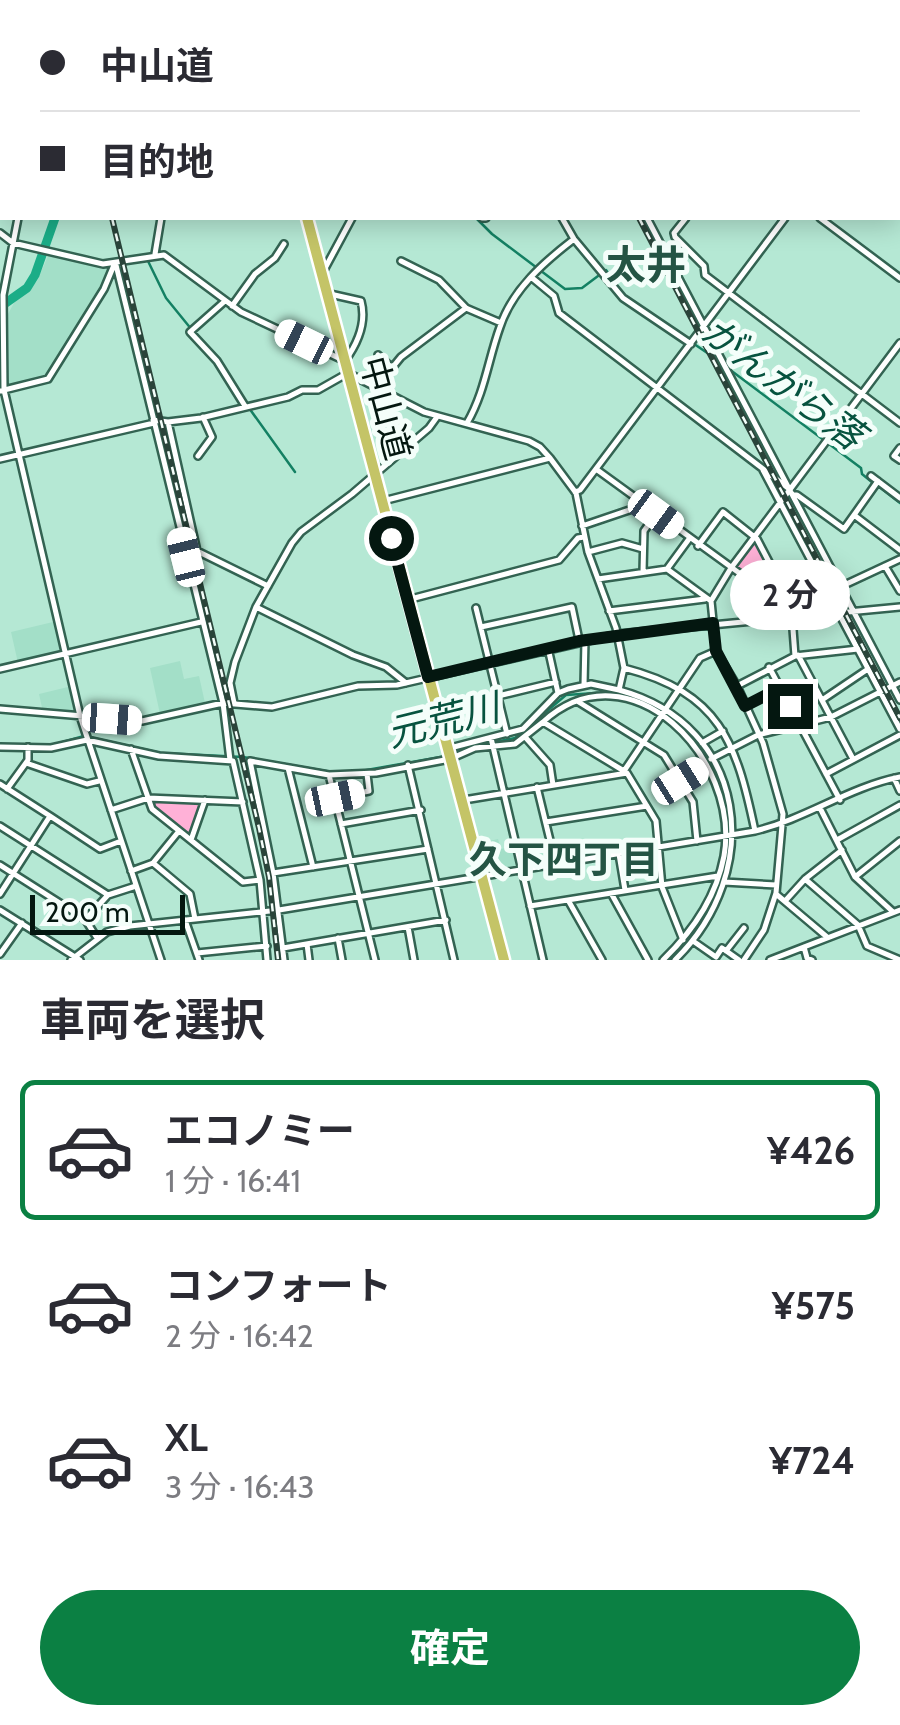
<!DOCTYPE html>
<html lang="ja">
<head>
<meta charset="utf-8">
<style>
  body { margin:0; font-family:Cabin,"Noto Sans JP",sans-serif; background:#f2f2f3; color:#2b2b33; height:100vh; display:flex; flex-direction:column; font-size:38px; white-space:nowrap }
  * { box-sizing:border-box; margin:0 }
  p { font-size:32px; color:#7c7c81 }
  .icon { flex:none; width:55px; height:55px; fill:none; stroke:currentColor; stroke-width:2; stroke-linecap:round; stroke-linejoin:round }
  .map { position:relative; height:960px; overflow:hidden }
  .drawer { display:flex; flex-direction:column; background:#fff; flex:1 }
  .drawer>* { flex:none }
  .guide { position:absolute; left:0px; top:0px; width:900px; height:220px; box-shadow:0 5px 25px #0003; display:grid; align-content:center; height:220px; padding:0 40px; background:#fff }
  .scale { position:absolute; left:30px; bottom:25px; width:155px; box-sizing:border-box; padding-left:10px; border:5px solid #041710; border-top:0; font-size:28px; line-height:35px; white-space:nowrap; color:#041710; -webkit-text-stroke:8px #f4fefa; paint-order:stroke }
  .end { position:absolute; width:45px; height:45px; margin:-22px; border:12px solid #041710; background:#fff; box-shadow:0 0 0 5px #fff }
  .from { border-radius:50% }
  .bubble { position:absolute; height:70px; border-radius:35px; background:#fff; box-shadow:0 5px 25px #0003; font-size:32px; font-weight:700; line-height:70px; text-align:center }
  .car { position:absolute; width:30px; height:60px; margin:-30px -15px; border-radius:12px; box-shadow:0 0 8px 2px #0007; background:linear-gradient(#fff 24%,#345 0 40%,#fff 0 76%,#345 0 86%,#fff 0) }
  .guide b { display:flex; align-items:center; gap:35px; height:95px; font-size:38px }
  .guide b+b { border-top:2px solid #e1e1e2 }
  .guide i { width:25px; height:25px; background:#2b2b33 }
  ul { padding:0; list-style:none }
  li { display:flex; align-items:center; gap:30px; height:140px; margin:0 20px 15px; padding:0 20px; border:5px solid transparent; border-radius:15px }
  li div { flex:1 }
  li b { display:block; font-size:38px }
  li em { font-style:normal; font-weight:700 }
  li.active { border-color:#0b8043 }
  li>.icon { width:90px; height:90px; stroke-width:1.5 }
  h2 { padding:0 40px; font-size:45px; line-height:120px }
  .button { display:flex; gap:20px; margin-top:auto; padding:20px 40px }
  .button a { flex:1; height:115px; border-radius:60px; background:#0b8043; color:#fff; font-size:40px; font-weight:700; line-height:115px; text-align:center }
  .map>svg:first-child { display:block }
</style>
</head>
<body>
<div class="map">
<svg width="900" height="960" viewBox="0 0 900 960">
  <rect width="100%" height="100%" fill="#b5e8d4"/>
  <path fill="#a3dfc8" d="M48,256l63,13 -64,108 -38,9 -1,-72 6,-11 23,-22z
    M53,622l8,31 -43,10 -7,-31z
    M180,661l4,18 15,-3 6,27 -45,11 -10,-46z
    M68,687l7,27 -32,-2 -4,-18z
    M498,839l3,10 12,-3 3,21 -24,4 -5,-5 -6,-23z"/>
  <path fill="#ffb1d7" d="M755,542l22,38 -13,7 -27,-21z
    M151,800l51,3 -13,34 -36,-29z"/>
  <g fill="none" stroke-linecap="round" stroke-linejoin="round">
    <path stroke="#148063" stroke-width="2.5" d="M476,218l16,16 73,55 17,-1 24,-18 18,26 95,65
      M147,259l19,39 26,32
      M214,354l18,26
      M729,369l132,99 1,6 11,9
      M249,408l46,64
      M878,486l22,17
      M693,735l27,48 8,41
      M21,745h31l32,-9 77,17 82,4 95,16
      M454,754l16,-7 45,-9 51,-43 45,-3 11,2
      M361,771l85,-15"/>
    <path stroke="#1bad87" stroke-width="9" d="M0,61h2
      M0,307l27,-19 8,-13 20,-57"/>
    <g stroke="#336352" stroke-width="10">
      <path id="minor" d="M38,0l1,2
        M309,0l1,2
        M400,0v2
        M407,0l1,2
        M516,0l2,2
        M531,0l3,2
        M186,2l1,-2
        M261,2l4,-2
        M898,68l2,-3
        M0,74l2,3
        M18,218l-15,77 1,95 76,326 81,244
        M482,218h4
        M562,218l12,21 49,59 68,46
        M647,218l253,482
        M686,218l-12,15 1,4 29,29 1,9 195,148
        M820,218l80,60
        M0,233l13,10 90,21 61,-9 77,57 104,49c13,-18 22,-38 16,-60l-31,-7
        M155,254l6,-36
        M401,261l38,19 27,28 35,15
        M116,265l107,438 7,57
        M323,272l29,-54
        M531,277l23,19 5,17 229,175
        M225,301l-35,31 27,29 28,45
        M232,306l23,-32 20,-16 9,-14
        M378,355l14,13 9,-11 65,-49
        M0,391l48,-12 56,-90 10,-24
        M153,420l15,2 33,-4 87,-21 14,-7h16l30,-17 76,39 105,29 11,6 10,11 26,35 12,59 28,76 8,40 -5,22c130,35 146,182 56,270
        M168,422l29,129 71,35
        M467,423c18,-31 21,-63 33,-96 12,-37 44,-65 74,-88
        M900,448l-6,8 6,4
        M198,456l14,-19 -9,-20
        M0,459l154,-36
        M596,469l168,122 2,27
        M763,470l137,259
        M871,476l29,22
        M575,492l5,-2 205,-272
        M794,495h3l47,34 10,-14 46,35
        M383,501l167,-43
        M854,515l24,-34
        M582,526l62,-21
        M698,546l25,-34 34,27 23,44
        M588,552l34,-9 21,6
        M885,566l15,25
        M667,569l22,-30
        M643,572l1,-41 12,-17
        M598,579l69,-10 44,32
        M840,587l60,-28
        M764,591l50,-26
        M407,600l152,-40 19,-22 6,-1
        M256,607l97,48 33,12 20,16
        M476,608l31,126
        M609,611l96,-12
        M792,616l3,40
        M481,627l91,-20 7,33
        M548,648l10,45
        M798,655l55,104
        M769,667l71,133
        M624,668c96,25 112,73 131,163
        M0,669l201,-47
        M584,685l1,-45
        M737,686l58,-30 63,-7
        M498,696l58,-14
        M822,700l46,-31
        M577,701l87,54 29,47 4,39
        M234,703l-4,-20 5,-21 21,-55 36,-64 9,-11 51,-38 77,-66 8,-11
        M745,706l35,-18
        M0,709l142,12 81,-18 49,4 86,-21 39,-1 221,-51 282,-27
        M543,722c87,-79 198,37 181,134 -8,42 -31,75 -61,104
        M491,738l52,222
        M526,738l24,27 3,20
        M702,743l21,-12
        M0,747l51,1 36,-8 72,16 74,5 27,119 7,80
        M450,748l73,-19 35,-36 10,-4 23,-5 28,6
        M131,749l21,60 91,73 17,-2
        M711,759l47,-24 73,-18 69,-35
        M26,763l61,21 12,-3
        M408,765l46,195
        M288,768l25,99
        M826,774l74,-39
        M329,775l46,185
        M894,778l6,13
        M680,781l25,-16
        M0,784l50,32
        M537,787l19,78
        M7,789l21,-29v-13
        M335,798l34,-7 -2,-17
        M464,800l163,-27 29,48 6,66 21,53
        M820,808l35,69 37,34
        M111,810l37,-12 95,4
        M546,822l101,-16
        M341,824l80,-14
        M0,826l108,69
        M191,840l14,-40
        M837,840l63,-35
        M619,854l6,36
        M153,863l26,-32
        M0,865l85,54 12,19
        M131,871l22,-8 37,31 5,25
        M273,873l155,-24
        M855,877l45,-36
        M805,879l53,46 9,21 33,14
        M724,882l52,3
        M611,893l37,67
        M0,894l50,-78 50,33 21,-8
        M776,894l51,43
        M568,900l34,60
        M786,900l19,-21 37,-29
        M530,906l188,-30
        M0,910l80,50
        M86,919l22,-24 28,-9
        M185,920l14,40
        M408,927l6,33
        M338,938l4,22
        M693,941l23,16 6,-9 17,12
        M307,944l2,16
        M804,947l3,11 5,2
        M283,948l163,-28
        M726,951l18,-23
        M197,953l70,-7
        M0,954l22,-31
        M71,960l36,-28 23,-6 149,-16 476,-79c51,-12 94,-44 145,-54
        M284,960l-11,-87 -23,-112 79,14 47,-2 74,-14 25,-11 40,-4 28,-22 81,49 76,-113 16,-7
        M744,960l20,-30 12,-37 7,-79 -20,-71 -26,-57 -21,-35 -5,-50 20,-33 169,-225
        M770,960l130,-50"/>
    </g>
    <g stroke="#fff" stroke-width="15">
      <path id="highway" d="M249,0l1,2
        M307,218l197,742"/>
    </g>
    <use href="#minor" stroke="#fff" stroke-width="5"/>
    <use href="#highway" stroke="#c4c467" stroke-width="10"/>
    <g stroke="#2a443a" stroke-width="6">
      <path id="rail" d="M32,0l1,2
        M525,0l1,2
        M112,218l147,610 10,49 9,83
        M639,218l261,500"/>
    </g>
    <use href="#rail" stroke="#f4fefa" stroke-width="2.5" stroke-dasharray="8" stroke-linecap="butt"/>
  </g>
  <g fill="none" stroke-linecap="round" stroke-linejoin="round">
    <path stroke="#041710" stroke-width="12" d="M391,538l37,139 151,-36 134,-18 3,28 29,55 35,-18 10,18"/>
  </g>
  <g text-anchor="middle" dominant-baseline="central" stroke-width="10" stroke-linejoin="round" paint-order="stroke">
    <g font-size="35" fill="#041710" stroke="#f4fefa">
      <text transform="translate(386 408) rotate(75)">中山道</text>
    </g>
    <g font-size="38" font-style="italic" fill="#07533f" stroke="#f4fefa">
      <text transform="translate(783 383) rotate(37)">がんがら落</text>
      <text transform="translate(443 720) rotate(-14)">元荒川</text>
    </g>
    <g font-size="38" font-weight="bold" fill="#245444" stroke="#f4fefa">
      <text x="564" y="859">久下四丁目</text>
    </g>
    <g font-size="40" font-weight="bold" fill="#245444" stroke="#f4fefa">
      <text x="646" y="264">太井</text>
    </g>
  </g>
</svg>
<div class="scale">200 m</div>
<i class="end from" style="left:391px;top:538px"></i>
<i class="end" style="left:790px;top:706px"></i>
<div class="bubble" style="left:730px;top:560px;width:120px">2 分</div>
<i class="car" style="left:304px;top:342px;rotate:296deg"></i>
<i class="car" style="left:656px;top:514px;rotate:126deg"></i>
<i class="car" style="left:186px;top:557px;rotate:346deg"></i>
<i class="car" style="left:112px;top:719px;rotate:94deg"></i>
<i class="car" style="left:680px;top:781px;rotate:58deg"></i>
<i class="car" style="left:335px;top:798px;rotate:78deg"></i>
<div class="guide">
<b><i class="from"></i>中山道</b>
<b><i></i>目的地</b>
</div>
</div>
<section class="drawer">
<h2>車両を選択</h2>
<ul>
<li class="active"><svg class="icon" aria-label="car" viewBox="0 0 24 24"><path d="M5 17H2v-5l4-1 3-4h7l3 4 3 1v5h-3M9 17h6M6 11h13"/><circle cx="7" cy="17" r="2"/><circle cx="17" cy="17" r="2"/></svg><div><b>エコノミー</b><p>1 分 · 16:41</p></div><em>¥426</em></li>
<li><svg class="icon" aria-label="car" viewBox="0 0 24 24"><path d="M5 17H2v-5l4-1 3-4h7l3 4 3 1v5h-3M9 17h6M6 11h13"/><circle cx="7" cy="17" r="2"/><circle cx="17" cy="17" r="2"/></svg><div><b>コンフォート</b><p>2 分 · 16:42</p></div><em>¥575</em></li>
<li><svg class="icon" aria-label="car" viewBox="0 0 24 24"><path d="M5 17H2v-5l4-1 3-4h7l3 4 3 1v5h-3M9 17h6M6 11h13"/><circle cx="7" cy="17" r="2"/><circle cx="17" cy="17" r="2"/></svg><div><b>XL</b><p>3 分 · 16:43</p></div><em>¥724</em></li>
</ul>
<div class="button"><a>確定</a></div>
</section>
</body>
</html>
